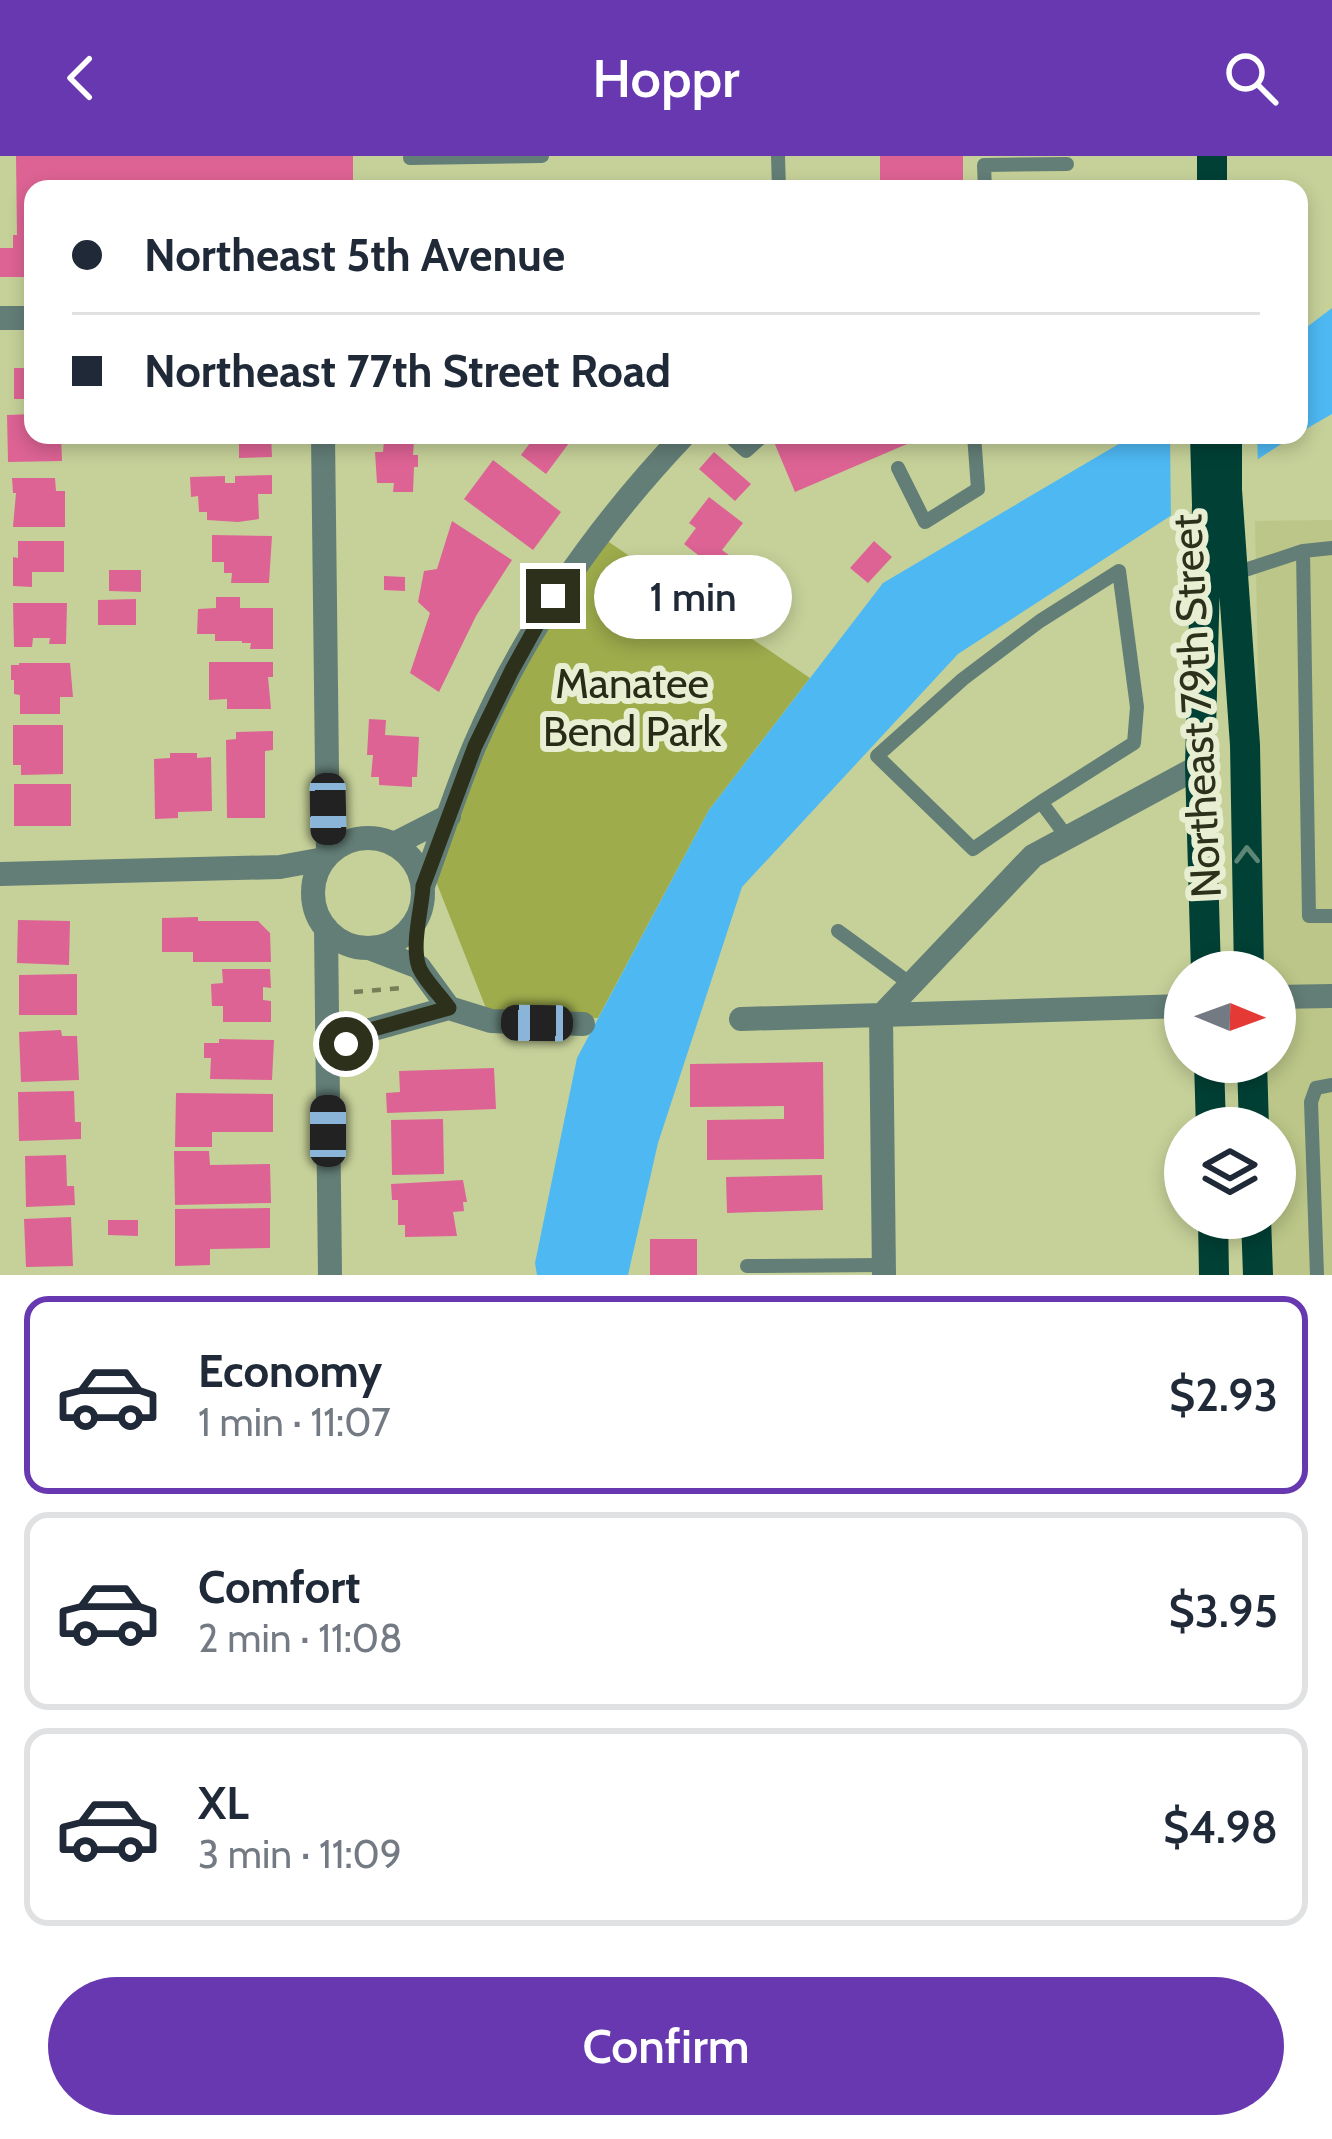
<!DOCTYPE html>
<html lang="en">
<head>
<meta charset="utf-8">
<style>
  body { margin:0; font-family:Cabin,sans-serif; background:#f6f6f7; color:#1f2937; height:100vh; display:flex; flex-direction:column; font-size:45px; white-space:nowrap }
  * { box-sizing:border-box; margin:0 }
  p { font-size:39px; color:#747a83 }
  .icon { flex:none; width:66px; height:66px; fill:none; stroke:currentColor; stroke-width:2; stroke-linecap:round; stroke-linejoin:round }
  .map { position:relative; height:1119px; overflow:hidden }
  .details { display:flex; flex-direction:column; background:#fff; flex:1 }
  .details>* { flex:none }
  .top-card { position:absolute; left:24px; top:24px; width:1284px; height:264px; border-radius:24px; box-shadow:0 6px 18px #0003; display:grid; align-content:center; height:264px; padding:0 48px; background:#fff }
  .needle { width:78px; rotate:91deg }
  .controls { position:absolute; left:1164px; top:795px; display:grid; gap:24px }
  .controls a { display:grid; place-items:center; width:132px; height:132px; border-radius:50%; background:#fff; box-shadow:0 6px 18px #0003; font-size:60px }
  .end { position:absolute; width:54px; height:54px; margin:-27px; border:15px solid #2d311b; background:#fff; box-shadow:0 0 0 6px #fff }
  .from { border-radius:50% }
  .bubble { position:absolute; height:84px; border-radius:42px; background:#fff; box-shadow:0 6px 18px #0003; font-size:39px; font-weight:600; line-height:84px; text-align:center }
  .car { position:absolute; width:36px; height:72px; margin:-36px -18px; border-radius:15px; box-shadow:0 0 9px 3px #0007; background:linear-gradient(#222 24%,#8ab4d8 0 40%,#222 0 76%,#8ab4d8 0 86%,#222 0) }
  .top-card b { display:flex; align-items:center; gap:42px; height:114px; font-size:45px }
  .top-card b+b { border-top:3px solid #e0e1e3 }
  .top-card i { width:30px; height:30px; background:#1f2937 }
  ul { padding:21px 0 0; list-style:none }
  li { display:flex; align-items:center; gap:36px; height:198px; margin:0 24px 18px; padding:0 24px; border:6px solid #e0e1e3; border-radius:24px }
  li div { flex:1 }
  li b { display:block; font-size:45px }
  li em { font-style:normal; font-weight:600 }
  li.selected { border-color:#6738b0 }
  li>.icon { width:108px; height:108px; stroke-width:1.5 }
  .primary-button { display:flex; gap:24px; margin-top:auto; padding:24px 48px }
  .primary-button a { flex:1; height:138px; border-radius:72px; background:#6738b0; color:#fff; font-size:48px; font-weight:600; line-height:138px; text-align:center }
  header { display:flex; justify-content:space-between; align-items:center; height:156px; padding:0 48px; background:#6738b0; color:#fff; font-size:54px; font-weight:600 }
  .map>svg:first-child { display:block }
</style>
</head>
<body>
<header><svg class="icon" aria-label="back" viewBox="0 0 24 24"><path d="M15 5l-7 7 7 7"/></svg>Hoppr<svg class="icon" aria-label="search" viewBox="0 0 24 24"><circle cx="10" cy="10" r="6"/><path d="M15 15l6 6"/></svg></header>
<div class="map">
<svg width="1332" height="1119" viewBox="0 0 1332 1119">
  <rect width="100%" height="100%" fill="#c6d199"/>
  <path fill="#bbc688" d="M1332,364v755h-63l-1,-57h7v-90h-8l-1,-66h9v-90h-11l-9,-451z"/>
  <path fill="#9eac4c" d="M597,378l213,144 -101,132 -111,208 -107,3 -63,-160 47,-115z"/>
  <path fill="#4eb8f3" d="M1332,152v106l-33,19v-100z
    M1134,279h161l-337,219 -216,233 -84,256 -30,132h-91l-2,-12 42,-205 132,-248 174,-227z"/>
  <path fill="#c6d199" d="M1170,279h87l1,30 -87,57z"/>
  <path fill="#dd6395" d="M16,0h337v33h-320v88h-33v-29h13v-13h4z
    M880,0h83v32l-73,1 -10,-2z
    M14,212h19v31h-19z
    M33,258v21h28l1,26 -54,1 -1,-47z
    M117,279h20v8h-20z
    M239,279h32l1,22 -33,1z
    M536,279h39l-29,39 -25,-19z
    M790,279h138l-133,57 -21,-50z
    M1014,279h50v5h-50z
    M384,285h30l-1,14h5v12h-4l-1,25h-20l1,-9h-17l-2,-31h8z
    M714,296l37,32 -16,17 -36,-32z
    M493,304l68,52 -28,38 -69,-51z
    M272,319v19h-14l1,25 -21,3 -31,-2v-8h-8l-1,-16 -7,1 -1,-20 35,-1v7h10v-7z
    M12,322h43l1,13h9v36h-52l3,-34h-3z
    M709,341l34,26 -21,27 11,8 -12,15 -37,-29 12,-16 -7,-5z
    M452,365l60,39 -36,56 -37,76 -29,-19 20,-60 -12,-11 6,-31 13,-2z
    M212,379l60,1 -3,47h-38l1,-10h-8v-11h-12z
    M18,385h46v31h-32v15l-19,-1v-29l5,1z
    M874,385l18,16 -24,26 -18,-15z
    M109,414h32v22l-32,-1z
    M384,420l21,1v14l-21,-1z
    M216,441h24v11h33v41h-23l1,-6h-9v-2h-27v-7h-18l1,-25 18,-1z
    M136,443v26h-38v-25z
    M13,447h54l-1,41h-17l1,-6h-17l-1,9h-18z
    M209,506h64v15h-5l3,32h-44v-10l-18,1z
    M19,507h51l3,34h-13v17h-40v-19l-6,-1v-14h-3v-15h8z
    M369,563l17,1 -1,15 34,2 -2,40h-5v10l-33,-2v-8h-8l2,-22h-6z
    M13,569h50v49l-42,1v-10h-8z
    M273,575v19l-8,1v67h-38l-1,-78 10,-1v-7z
    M170,597h27v5l14,-1 1,54 -34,1v6l-23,1 -1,-60 16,-1z
    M14,628h57v42h-57z
    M198,761v4h60l12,12 1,29h-78v-10h-31v-34z
    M18,764l52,1 -1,44 -52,-2z
    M222,813h48l1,19 -8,-1v13l8,1v21h-48v-16h-11l-1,-22 12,-1z
    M77,818v41h-58v-40z
    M61,874l1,6h15l2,44 -58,2 -2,-50z
    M219,883l55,1 -2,40 -62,-1 1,-21h-7v-15h15z
    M823,906l1,97 -117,1v-40l77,-1v-13l-94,1v-43z
    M494,912l2,41 -109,4 -1,-20 14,-1 -1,-21z
    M74,935l1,31h6v17l-62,2 -1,-49z
    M176,937l97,1v38h-61v15h-37z
    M443,963l1,55 -52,1 -1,-55z
    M174,995h35l1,14 60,-1 1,39 -96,2z
    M66,999l1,31h7l1,19 -49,2 -1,-51z
    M822,1019l1,35 -96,3 -1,-36z
    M463,1024l4,22h-4l1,9 -11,1 4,24 -52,1v-12h-7v-25h-6l-1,-16z
    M270,1052v40l-60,1v16l-35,1v-57z
    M71,1061l2,49 -47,1 -2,-48z
    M108,1064h30v16l-30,-1z
    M650,1083h47v36h-47z"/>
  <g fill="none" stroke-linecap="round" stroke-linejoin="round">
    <path stroke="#767d57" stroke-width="4.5" stroke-dasharray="9 9" stroke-linecap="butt" d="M354,836l48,-4"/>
    <path stroke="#637e77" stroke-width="14" d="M778,0l1,33
      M410,2l132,-2
      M985,33l-1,-24 83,-1
      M728,279l18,16 18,-16
      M898,312l27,54 53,-33 -4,-54
      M1303,395l6,365h23
      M1233,418l70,-23 29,-3
      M1041,646l-68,47 -96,-93 86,-77 77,-58 79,-50 18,136 -3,36 -93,59 26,35
      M838,775l74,54
      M747,1110l137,-1
      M1317,1119l-6,-173 5,-14 16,-3"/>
    <path stroke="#637e77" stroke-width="24" d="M323,279l5,419
      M313 737a55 55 0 1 1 110 0a55 55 0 1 1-110 0Z
      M394,688l55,-28
      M0,718l280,-7 44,-8
      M423,730c17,-46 32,-93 51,-139 50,-117 123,-220 210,-312
      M326,772l4,347
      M372,793l47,18 30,41 42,13 92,3
      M1275,841l57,-1
      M741,863l444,-13
      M328,902l42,-28 79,-22
      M884,1119l-3,-259 152,-160 167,-90"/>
    <path stroke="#637e77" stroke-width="24" d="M0,162h33"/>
    <path stroke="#004035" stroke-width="30" d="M1212,33v-33
      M1205,279l2,70 -7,261 6,206
      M1227,279v55l18,255 4,227
      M1209,906l2,66
      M1252,906l2,66
      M1213,1062l1,57
      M1256,1062l2,57"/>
  </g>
  <defs><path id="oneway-chevron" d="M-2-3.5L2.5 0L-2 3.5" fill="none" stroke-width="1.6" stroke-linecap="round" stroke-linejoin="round" transform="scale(3)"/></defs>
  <use stroke="#5d8674" href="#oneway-chevron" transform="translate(1247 699) rotate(-91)"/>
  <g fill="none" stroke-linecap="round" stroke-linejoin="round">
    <path stroke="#2d311b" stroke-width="15" d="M346,888l24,-14 79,-22c-8,-12 -25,-28 -30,-41 -8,-22 3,-59 4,-81l52,-140 37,-76 41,-74"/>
  </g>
  <g text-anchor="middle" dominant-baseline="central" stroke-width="12" stroke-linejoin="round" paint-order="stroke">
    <g font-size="42" fill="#282c16" stroke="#e8eed2">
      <text x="632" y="527">Manatee<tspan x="632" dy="48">Bend Park</tspan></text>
    </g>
    <g font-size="42" fill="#2d311b" stroke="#e8eed2">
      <text transform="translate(1196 550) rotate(-93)">Northeast 79th Street</text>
    </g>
  </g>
</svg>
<div class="controls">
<a><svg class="needle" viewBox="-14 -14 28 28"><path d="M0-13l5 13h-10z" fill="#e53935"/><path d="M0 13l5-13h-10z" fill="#747a83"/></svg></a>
<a><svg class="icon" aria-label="layers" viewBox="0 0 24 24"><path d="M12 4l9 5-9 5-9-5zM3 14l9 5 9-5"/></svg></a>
</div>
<i class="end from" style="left:346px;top:888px"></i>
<i class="end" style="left:553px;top:440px"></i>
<div class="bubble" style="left:594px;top:399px;width:198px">1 min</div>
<i class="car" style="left:328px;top:653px;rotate:179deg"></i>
<i class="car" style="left:537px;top:867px;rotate:271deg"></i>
<i class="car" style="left:328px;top:975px;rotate:0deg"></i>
<div class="top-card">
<b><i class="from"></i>Northeast 5th Avenue</b>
<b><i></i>Northeast 77th Street Road</b>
</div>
</div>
<section class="details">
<ul>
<li class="selected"><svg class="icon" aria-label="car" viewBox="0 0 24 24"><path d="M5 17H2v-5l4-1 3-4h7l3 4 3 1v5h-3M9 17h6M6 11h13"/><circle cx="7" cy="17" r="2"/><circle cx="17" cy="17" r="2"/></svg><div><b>Economy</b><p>1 min · 11:07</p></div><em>$2.93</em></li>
<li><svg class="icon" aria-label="car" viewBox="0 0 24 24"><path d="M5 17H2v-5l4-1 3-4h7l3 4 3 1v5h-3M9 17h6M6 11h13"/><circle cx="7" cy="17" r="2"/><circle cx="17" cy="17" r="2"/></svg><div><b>Comfort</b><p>2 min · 11:08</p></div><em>$3.95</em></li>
<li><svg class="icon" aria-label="car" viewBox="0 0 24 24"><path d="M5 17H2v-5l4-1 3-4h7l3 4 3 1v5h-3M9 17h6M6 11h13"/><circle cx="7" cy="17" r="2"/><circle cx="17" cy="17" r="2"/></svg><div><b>XL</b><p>3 min · 11:09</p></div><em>$4.98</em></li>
</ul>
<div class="primary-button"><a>Confirm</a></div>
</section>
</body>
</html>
